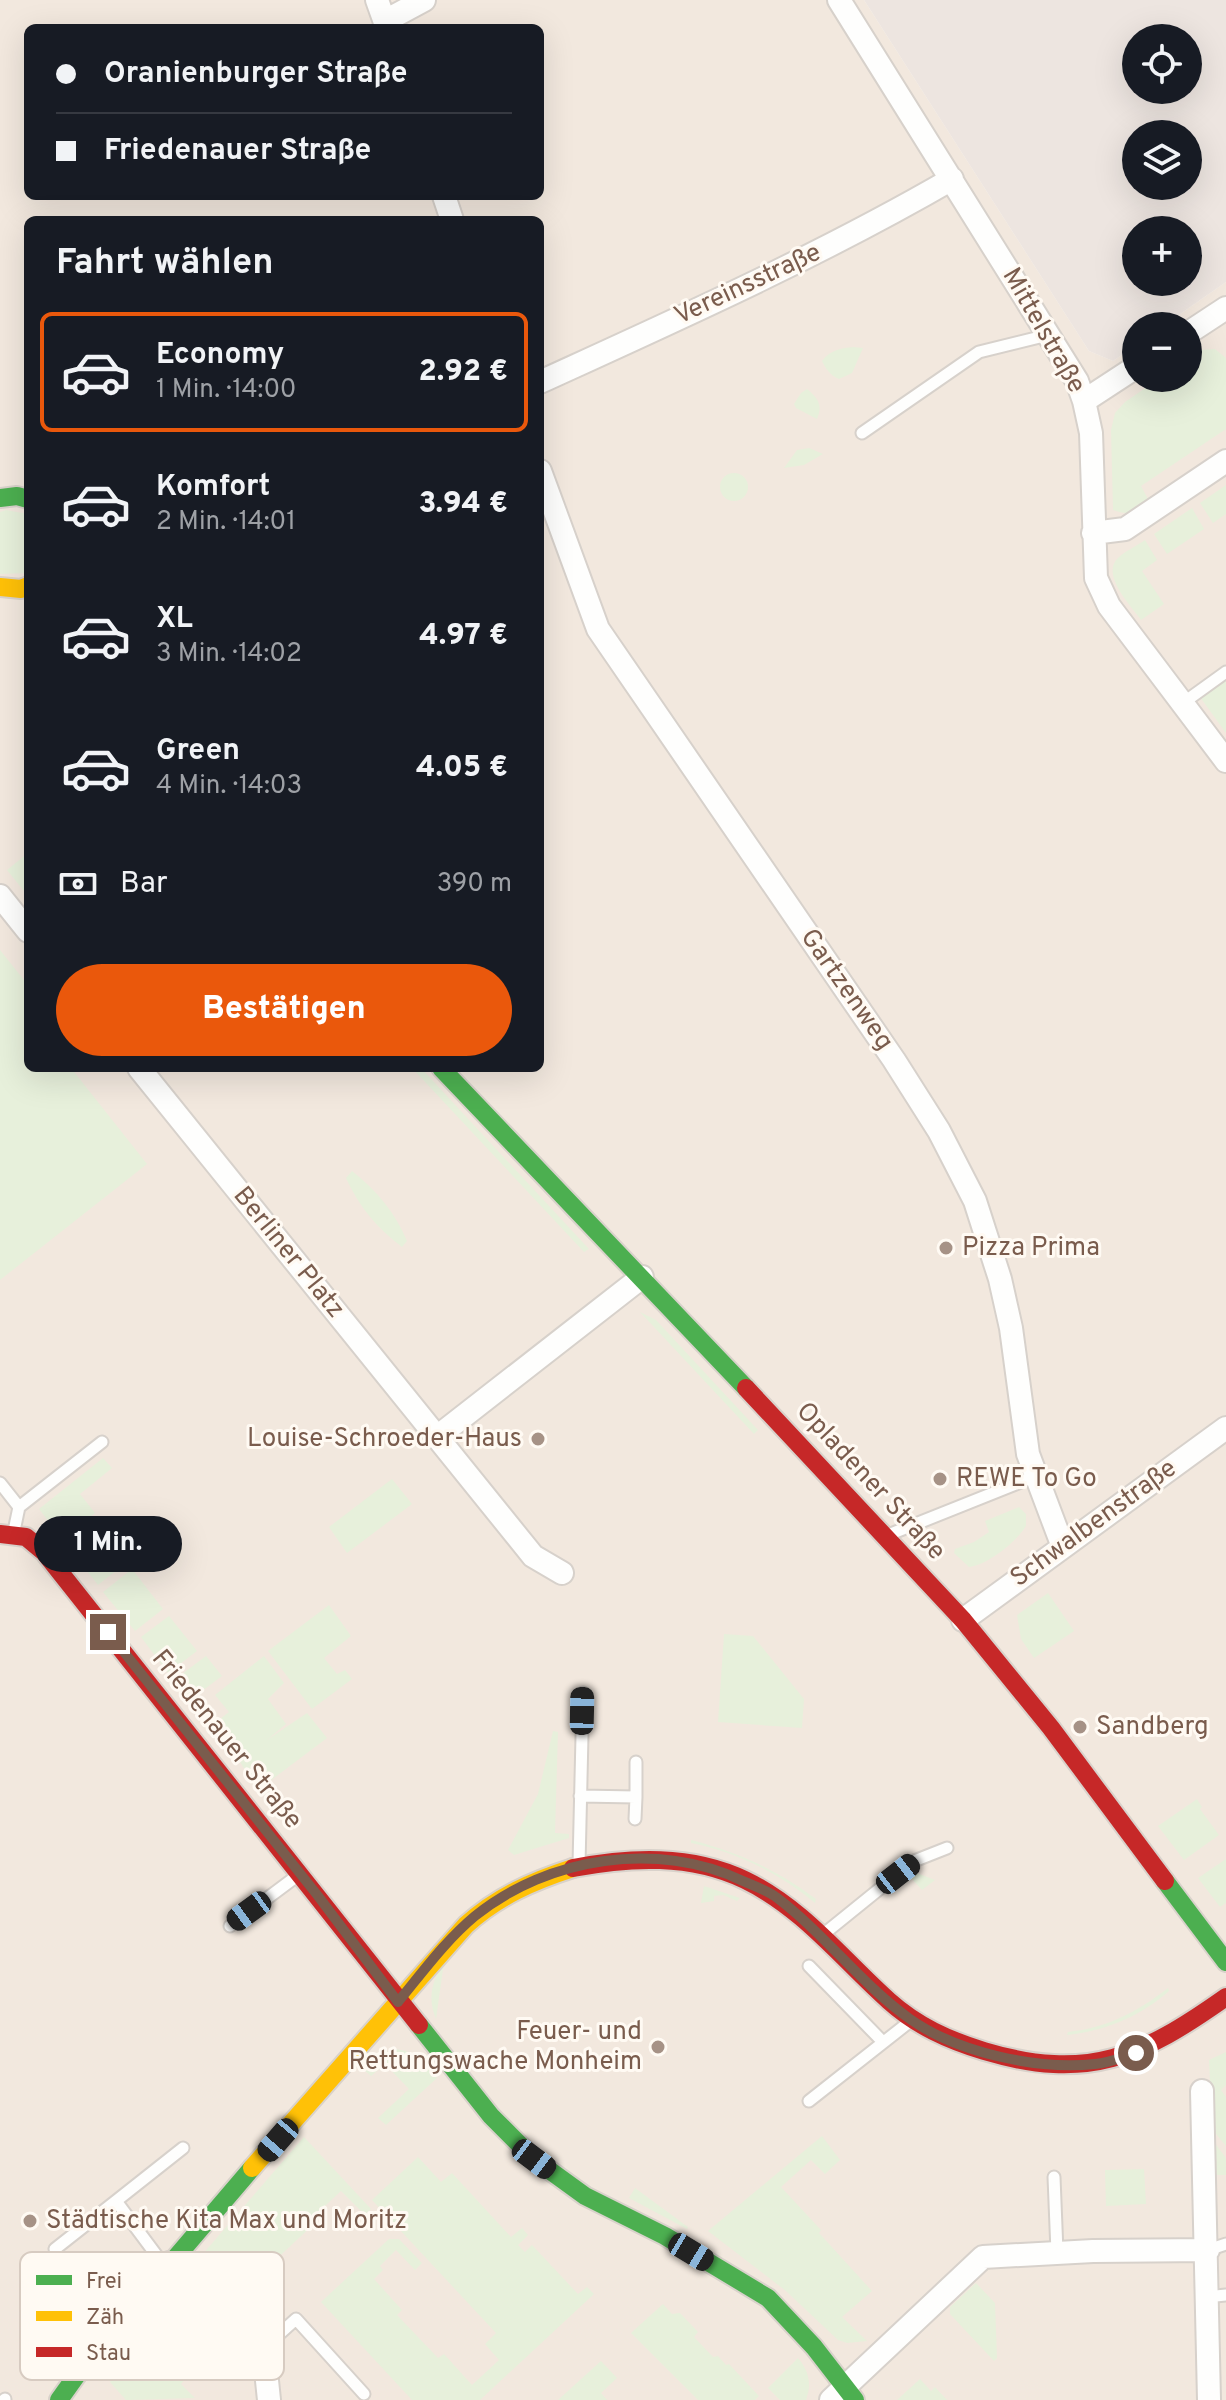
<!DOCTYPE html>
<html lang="de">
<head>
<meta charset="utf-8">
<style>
  body { margin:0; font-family:Overpass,sans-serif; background:#242831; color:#f1f3f6; height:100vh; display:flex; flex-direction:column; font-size:30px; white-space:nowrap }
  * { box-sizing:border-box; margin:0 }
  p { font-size:26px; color:#9ea1a6 }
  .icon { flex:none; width:44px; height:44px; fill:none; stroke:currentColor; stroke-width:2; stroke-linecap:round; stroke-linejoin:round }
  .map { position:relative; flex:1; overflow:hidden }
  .details { position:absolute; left:24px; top:216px; width:520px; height:856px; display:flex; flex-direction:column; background:#171b24; border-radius:12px; box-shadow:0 8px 32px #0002 }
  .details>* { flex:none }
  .guide { position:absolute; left:24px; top:24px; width:520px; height:176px; border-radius:12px; box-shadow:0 8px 32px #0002; display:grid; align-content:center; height:176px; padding:0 32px; background:#171b24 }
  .buttons { position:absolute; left:1122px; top:24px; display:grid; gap:16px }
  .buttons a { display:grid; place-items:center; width:80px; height:80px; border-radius:50%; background:#171b24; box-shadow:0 8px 32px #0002; font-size:40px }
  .end { position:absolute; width:36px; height:36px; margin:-18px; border:10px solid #7a5c4d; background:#fff; box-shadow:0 0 0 4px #fff }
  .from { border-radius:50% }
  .bubble { position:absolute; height:56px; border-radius:28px; background:#171b24; box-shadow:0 8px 32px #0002; font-size:26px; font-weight:800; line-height:56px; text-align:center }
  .car { position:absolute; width:24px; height:48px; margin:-24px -12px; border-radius:10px; box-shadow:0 0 6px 2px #0007; background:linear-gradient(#222 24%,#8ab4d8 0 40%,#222 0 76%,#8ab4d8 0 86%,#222 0) }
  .guide b { display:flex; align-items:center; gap:28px; height:76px; font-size:30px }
  .guide b+b { border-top:2px solid #363941 }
  .guide i { width:20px; height:20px; background:#f1f3f6 }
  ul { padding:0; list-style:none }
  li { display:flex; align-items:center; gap:24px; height:120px; margin:0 16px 12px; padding:0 16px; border:4px solid transparent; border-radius:12px }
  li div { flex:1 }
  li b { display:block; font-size:30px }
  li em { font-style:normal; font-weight:800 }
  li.selected { border-color:#ea580c }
  li>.icon { width:72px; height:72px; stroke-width:1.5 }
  h2 { padding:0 32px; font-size:36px; line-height:96px }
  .pay { display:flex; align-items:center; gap:20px; height:88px; padding:0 32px; font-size:30px }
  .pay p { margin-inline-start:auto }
  .action { display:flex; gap:16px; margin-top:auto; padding:16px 32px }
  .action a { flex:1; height:92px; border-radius:48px; background:#ea580c; color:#fff; font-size:32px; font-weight:800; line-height:92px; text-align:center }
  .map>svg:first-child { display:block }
</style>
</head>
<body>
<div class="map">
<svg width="1226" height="2400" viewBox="0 0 1226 2400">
  <rect width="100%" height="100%" fill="#f9f5f0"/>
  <path fill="#f2e8de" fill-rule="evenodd" d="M0,0h864l225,351 24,10 23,-16v33h52v-52h-25l63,-44v2118h-1226zM28,28h512v168h-512zM28,220h512v848h-512z"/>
  <path fill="#ede5e0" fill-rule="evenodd" d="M864,0h362v282l-63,44h-27v19l-23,16 -24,-10zM1136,38h52v52h-52zM1136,134h52v52h-52zM1136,230h52v52h-52z"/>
  <path fill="#e7f0db" d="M853,347l10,1 -11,25 -13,6c-9,-4 -13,-10 -17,-18 8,-11 20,-13 31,-14z
    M1215,349l11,9v71l-85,57 8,15c-12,12 -20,15 -36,9l-2,-80 4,-17 10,-11 35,-24h28v-19l12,-9z
    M807,389c11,9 16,16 10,30l-21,-11 -2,-4 7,-11z
    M809,448l14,6 -19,11 -20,3 13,-18z
    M720 487a14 14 0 1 1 28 0a14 14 0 1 1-28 0Z
    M1226,485v29l-13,9 -13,-20z
    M1192,508l12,21 -37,25 -13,-20z
    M6,510l22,4v59l-28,1v-62z
    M1145,540l12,20 -15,11 22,33 -23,16c-9,-13 -41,-45 -23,-62 7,-7 19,-12 27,-18z
    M1226,678v55l-26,-36z
    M28,853v13l-4,4 4,4v22l-21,-26z
    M0,950l28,35v83h43l76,96 -147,116z
    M412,1068h9l168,181 -5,3z
    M352,1171c25,20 43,41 55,70l-5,6c-25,-19 -43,-40 -56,-69z
    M640,1312l16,8 102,110 -4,4z
    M103,1458l9,10 -32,26 15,19 -32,27 -24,-31z
    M392,1479l20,25 -65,49 -18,-26z
    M1019,1507l7,7v12c-10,16 -38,39 -57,41l-15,-14 1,-4 19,-7 15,-10 -4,-11z
    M101,1520l14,19 -4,3 16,20 -29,23 -30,-38z
    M132,1569l31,40 -28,22 -32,-39z
    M1048,1593l26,38 -40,27 -13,-19 -4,-24z
    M329,1605l22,31 -27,22 13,16 8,-4 7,9 -40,30 -44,-58z
    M169,1616l28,35 -29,22 -27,-36z
    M724,1634l29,2 51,63 -2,29 -84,-6z
    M206,1656l16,20 -32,24 -16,-20z
    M264,1656l20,27 -16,16 18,25 -19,16 40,-27 20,25 -69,52 -43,-67 14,-11 -14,-17z
    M553,1731l5,1 -3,101 14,1v4l-55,17 -6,-5 30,-56z
    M1197,1799l5,8 -2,2 19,26 -35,25 -26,-34z
    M691,1840c47,12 86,30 125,59l-1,4c-36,-30 -78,-51 -124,-60z
    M1226,1859v44l-6,4 -22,-29z
    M917,1873l18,7 -13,10 -11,-12 -14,11 -2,-3 12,-10z
    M704,1886l36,12 -3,3 -14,-6 -9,1v5l-13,2z
    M444,1962l-8,57c-9,-22 -4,-37 8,-57z
    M1168,1988l1,3c-28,25 -64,40 -102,44l1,-3c39,-4 69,-20 100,-44z
    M393,2049c22,1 31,13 44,29l-51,47 -8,-7 31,-29 -24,-25 -14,12 -7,-6 12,-13z
    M1226,2052v33l-5,5 5,7v49l-14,-17 -3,-69z
    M822,2136l18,24 -15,14 -14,-14 -30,27 40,43 -2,3 53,58 -30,26 25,24 -20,2 -9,-3 -52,-49 -78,-60z
    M304,2137l67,72 -6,6 -24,-24 -30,28 3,5 -44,41 5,5 -31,29 -12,-12 -12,11 -20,-22 -5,-13z
    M1214,2142l12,16v17h-13z
    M418,2157l23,25 11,-9 59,64 11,-9 6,7 -10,10 7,7 7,-7 46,49 9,-7 7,7 -114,106h-68l-91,-98 68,-63h10l23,24 -7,7 -19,-20 -16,16 3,4 -9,9 28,31 -5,5 41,43 6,-4 28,31 27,-25 -14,-16 11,-11 -124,-133z
    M1144,2169l2,35 -40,2 -1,-36z
    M635,2188l53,39 -1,2 -58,-31z
    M976,2283l19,20 2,55 -3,3 -44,-47v-7z
    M166,2301l16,13 -15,13 7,8 -15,15 26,29 -4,5 14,14 -69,2 -16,-18 35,-43z
    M663,2304l9,10 8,-1 18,19 -4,5 19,20 5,-1 8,9 3,-1 30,32 -4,4h-57l-67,-67z
    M798,2358c11,13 14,26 8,42h-26l-12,-12z
    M601,2361l16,17 -16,15 6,7h-49z
    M920,2379l11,12 4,-4 12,13h-50z"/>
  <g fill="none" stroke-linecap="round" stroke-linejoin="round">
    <g stroke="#d7d1cb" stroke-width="15">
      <path id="lane" d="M862,433l117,-81 69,-17
        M1183,703l43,-31
        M0,1483l19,24 -5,24
        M19,1507l83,-65
        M888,1535l148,-59
        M580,1796l56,1v-35
        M635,1819l1,-22
        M579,1865l4,-172
        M230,1926l67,-50
        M825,1933l89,-72 33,-13
        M809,1966l74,76
        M809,2101l99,-78
        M1054,2177l3,75
        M55,2249l61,-48
        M1208,2250l18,-6
        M163,2264l-47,-63 67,-53
        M1206,2297l20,-2
        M256,2355l40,-36 68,75
        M4,2400l1,-1"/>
    </g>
    <g stroke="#d7d1cb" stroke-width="26">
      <path id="street" d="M377,0l10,28
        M839,0l238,381 7,20 7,32 5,145 13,28 117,155
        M385,21l39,-21
        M444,196l8,24
        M1188,333l38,-25
        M540,382c140,-64 279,-126 412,-203
        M1084,401l52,-34
        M540,471l58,158 296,431 45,71 36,70 25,78 11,49 17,126 35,93
        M1093,533l32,-4 101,-68
        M0,896l28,35
        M139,1068l394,488 29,17
        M437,1437l205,-160
        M963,1620l263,-192
        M1202,2091l7,309
        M169,2263l87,92 10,16 3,29
        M831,2400l152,-143 110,-6 115,-1"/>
    </g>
    <g stroke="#d9d2cb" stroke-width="22">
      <path id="fast" d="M0,498l17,-2 11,3
        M441,1068l305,320
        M1165,1881l61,81
        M419,2025l72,91 43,43 51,37 80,40 103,62 46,49 41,53
        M59,2400l25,-35 168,-197"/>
    </g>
    <g stroke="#d9d2cb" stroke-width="22">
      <path id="slow" d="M0,587l21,2 7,-3
        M252,2168l214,-243c32,-29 67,-44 107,-57"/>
    </g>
    <g stroke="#d9d2cb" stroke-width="22">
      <path id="jam" d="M746,1388l217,232 88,108 114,153
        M0,1534l26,3 18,15 375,473
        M573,1868c57,-11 118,-14 172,12 58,28 97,79 144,121 28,25 59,39 95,50 104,31 157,6 242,-54"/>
    </g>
    <use href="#lane" stroke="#fefefd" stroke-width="11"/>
    <use href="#street" stroke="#fefefd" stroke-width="22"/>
    <use href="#fast" stroke="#4caf50" stroke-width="18"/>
    <use href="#slow" stroke="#ffc107" stroke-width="18"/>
    <use href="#jam" stroke="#c62828" stroke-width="18"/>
  </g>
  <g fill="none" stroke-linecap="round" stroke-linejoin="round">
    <path stroke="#7a5c4d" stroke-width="10" d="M108,1632l210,264 80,106c24,-29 48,-62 77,-86 73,-59 183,-76 268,-35 11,5 23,9 33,16 48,36 86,88 134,122 48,34 128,51 185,45 14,-1 28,-7 41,-11"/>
  </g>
  <g fill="#a69286" stroke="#fffaf3" stroke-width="3">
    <circle cx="946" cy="1248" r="8"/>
    <circle cx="538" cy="1439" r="8"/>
    <circle cx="940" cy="1479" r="8"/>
    <circle cx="1080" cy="1727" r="8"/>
    <circle cx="658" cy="2047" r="8"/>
    <circle cx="30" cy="2221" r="8"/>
  </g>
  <g text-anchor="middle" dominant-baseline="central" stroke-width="6" stroke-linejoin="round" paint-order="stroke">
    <g font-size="26" fill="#7a5c4d" stroke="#fffaf3">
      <text transform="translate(748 285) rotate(-25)">Vereinsstraße</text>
      <text transform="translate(1043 331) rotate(60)">Mittelstraße</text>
      <text transform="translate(846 990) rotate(55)">Gartzenweg</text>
      <text transform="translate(288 1253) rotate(51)">Berliner Platz</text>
      <text transform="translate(870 1482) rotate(47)">Opladener Straße</text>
      <text transform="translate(1094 1524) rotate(-36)">Schwalbenstraße</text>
      <text transform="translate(226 1740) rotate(51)">Friedenauer Straße</text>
    </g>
    <g font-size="26" fill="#7a5c4d" stroke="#fffaf3" text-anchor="start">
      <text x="962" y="1248">Pizza Prima</text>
      <text x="522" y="1439" text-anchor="end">Louise-Schroeder-Haus</text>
      <text x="956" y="1479">REWE To Go</text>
      <text x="1096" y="1727">Sandberg</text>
      <text x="642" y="2032" text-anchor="end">Feuer- und<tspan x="642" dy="30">Rettungswache Monheim</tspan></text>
      <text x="46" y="2221">Städtische Kita Max und Moritz</text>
    </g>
  </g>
  <rect x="20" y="2252" width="264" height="128" rx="12" fill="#fffaf3" stroke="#d7cbc1" stroke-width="2"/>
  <rect x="36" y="2275" width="36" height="10" fill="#4caf50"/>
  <rect x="36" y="2311" width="36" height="10" fill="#ffc107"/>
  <rect x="36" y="2347" width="36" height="10" fill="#c62828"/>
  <g font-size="22" fill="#7a5c4d">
    <text x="86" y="2288">Frei</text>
    <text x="86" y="2324">Zäh</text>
    <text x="86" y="2360">Stau</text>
  </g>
</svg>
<div class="buttons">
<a><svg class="icon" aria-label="locate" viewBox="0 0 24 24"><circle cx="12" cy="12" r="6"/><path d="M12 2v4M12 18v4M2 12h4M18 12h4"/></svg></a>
<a><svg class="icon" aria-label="layers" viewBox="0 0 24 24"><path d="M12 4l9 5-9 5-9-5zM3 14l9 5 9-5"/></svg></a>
<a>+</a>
<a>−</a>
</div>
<i class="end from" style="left:1136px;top:2053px"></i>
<i class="end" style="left:108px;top:1632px"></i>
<div class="bubble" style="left:34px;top:1516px;width:148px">1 Min.</div>
<i class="car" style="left:582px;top:1711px;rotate:1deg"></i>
<i class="car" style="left:898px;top:1874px;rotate:52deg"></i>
<i class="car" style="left:249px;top:1911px;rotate:234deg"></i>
<i class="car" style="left:278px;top:2140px;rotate:221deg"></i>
<i class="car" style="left:534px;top:2159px;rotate:127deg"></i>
<i class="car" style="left:691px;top:2252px;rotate:121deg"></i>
<div class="guide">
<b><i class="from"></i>Oranienburger Straße</b>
<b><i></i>Friedenauer Straße</b>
</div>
<section class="details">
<h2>Fahrt wählen</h2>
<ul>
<li class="selected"><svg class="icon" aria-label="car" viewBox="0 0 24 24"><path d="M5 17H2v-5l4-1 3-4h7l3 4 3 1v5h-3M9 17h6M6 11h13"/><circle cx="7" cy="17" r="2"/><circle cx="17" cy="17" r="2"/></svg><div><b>Economy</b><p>1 Min. · 14:00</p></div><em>2.92 €</em></li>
<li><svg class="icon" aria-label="car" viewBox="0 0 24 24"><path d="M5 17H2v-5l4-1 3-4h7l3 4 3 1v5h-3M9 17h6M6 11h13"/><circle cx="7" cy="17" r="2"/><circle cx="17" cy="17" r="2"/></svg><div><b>Komfort</b><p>2 Min. · 14:01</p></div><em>3.94 €</em></li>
<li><svg class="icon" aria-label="car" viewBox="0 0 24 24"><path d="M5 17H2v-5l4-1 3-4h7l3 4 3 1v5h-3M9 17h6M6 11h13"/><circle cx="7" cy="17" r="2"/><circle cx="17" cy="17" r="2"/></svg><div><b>XL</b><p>3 Min. · 14:02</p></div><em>4.97 €</em></li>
<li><svg class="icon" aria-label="car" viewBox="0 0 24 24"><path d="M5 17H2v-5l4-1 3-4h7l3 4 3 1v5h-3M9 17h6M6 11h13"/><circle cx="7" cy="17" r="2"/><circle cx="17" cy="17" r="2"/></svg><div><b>Green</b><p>4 Min. · 14:03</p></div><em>4.05 €</em></li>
</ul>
<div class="pay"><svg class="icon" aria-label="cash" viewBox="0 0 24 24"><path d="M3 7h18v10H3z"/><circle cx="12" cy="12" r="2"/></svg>Bar<p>390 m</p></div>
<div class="action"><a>Bestätigen</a></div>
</section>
</div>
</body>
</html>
